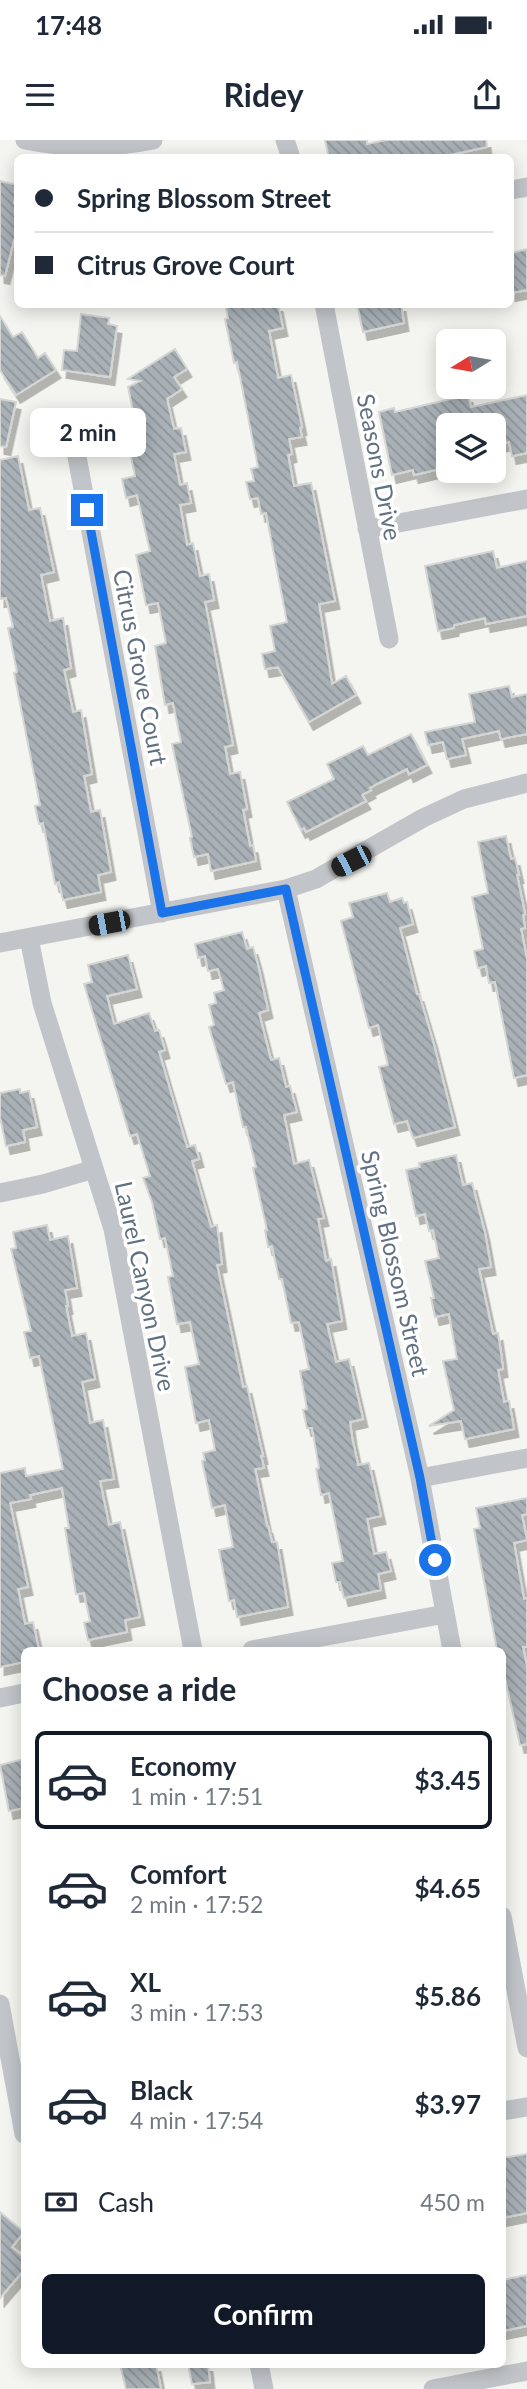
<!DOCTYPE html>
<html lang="en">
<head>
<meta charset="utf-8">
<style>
  body { margin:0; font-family:Lato,sans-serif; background:#f6f6f7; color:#1f2937; height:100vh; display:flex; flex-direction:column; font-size:26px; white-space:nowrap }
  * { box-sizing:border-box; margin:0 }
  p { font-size:23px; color:#747a83 }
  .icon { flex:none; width:38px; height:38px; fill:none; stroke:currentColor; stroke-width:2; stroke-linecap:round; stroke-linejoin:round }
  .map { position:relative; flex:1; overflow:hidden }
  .side { position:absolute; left:21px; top:1507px; width:485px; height:721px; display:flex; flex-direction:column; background:#fff; border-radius:10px; box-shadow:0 4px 18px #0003 }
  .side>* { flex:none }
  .guide { position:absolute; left:14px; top:14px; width:500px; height:154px; border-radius:10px; box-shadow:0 4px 18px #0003; display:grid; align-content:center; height:154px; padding:0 21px; background:#fff }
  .needle { width:46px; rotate:259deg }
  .controls { position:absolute; left:436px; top:189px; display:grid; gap:14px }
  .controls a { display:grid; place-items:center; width:70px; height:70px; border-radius:10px; background:#fff; box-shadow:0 4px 18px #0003; font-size:35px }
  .end { position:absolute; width:32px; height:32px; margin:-16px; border:9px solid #1a73e8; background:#fff; box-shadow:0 0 0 4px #fff }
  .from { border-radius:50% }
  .bubble { position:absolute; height:49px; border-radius:10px; background:#fff; box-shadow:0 4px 18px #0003; font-size:23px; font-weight:700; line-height:49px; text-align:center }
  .car { position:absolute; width:21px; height:42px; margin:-21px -10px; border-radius:9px; box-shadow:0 0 5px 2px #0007; background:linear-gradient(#222 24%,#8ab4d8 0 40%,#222 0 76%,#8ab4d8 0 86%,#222 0) }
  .guide b { display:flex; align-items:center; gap:24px; height:66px; font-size:26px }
  .guide b+b { border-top:2px solid #e0e1e3 }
  .guide i { width:18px; height:18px; background:#1f2937 }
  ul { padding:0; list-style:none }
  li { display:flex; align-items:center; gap:21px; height:98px; margin:0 14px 10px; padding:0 7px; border:4px solid transparent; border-radius:10px }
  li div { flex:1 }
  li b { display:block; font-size:26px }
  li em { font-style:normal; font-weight:700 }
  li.on { border-color:#111827 }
  li>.icon { width:63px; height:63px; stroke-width:1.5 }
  h2 { padding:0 21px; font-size:32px; line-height:84px }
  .pay { display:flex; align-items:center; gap:18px; height:77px; padding:0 21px; font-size:26px }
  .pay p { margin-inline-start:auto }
  .primary-button { display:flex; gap:14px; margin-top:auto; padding:14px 21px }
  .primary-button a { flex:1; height:80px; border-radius:10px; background:#111827; color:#fff; font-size:28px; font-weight:700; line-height:80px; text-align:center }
  .status { display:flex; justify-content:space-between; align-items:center; height:49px; padding:0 35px; background:#fff; direction:ltr }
  .status svg { height:19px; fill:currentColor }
  header { display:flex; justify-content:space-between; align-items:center; height:91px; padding:0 21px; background:#fff; font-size:32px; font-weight:700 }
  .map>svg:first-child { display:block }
</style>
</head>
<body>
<div class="status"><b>17:48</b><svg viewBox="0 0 49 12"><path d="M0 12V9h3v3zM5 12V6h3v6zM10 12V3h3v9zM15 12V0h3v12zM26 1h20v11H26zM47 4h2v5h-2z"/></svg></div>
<header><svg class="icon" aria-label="menu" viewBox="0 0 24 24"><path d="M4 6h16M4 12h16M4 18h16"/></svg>Ridey<svg class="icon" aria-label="share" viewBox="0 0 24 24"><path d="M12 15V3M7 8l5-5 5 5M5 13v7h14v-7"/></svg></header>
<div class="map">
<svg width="527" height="2249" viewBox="0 0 527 2249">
  <defs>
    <pattern id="building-back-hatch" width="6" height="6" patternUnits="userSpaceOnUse" patternTransform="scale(1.75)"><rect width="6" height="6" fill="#a9b1b7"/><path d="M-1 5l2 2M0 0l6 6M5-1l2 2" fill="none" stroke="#8d949a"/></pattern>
    <filter id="shadow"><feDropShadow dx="4.5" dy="8" stdDeviation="0" flood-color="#0004"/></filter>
  </defs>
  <rect width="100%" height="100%" fill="#f4f4f0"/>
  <path fill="url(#building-back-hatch)" stroke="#d5d5d3" stroke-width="2" filter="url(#shadow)" d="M325,0h42v4l19,-4h100l1,7 -51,11h-107z
    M0,41l18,4 -4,18 4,1v37l-4,-1 -9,36 -5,-1z
    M527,109v41l-16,3v-40z
    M225,164h53l5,24 -14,3 9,47 13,-3 11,52 -2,1 2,9 -13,2 3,15 -4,1 6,31 17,-3 24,118 -16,3 13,80 14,-8 10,19 -47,27 -31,-55 -13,2 -3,-15 13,-3 -5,-25 17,-4 -21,-109 -5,1 -3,-16 -8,1 -4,-17 8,-1 -3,-12 7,-2 -21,-105 -3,1 -9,-44 3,-1z
    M357,164h44l3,19 -41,9z
    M81,174l28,4 -1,6 9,2 -7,51 -48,-7 2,-20 13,1z
    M0,176l13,21 9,-5 16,26 7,-5 11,17 -40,25 -16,-25z
    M175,209l12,20 -13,8 8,12 -15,10 7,30 7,-1 5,24 -12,2 6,31 7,-2 4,20 -11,2 7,40 6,-2 7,33 9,-2 5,26 -9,2 28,143 -8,2 5,27 10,-2 7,37 -4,1 7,36 3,-1 3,16 -45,10 -3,-17 -14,3 -4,-19 2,-1 -20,-93 9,-2 -8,-39 -8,2 -10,-59 11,-3 -8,-40 -12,2 -10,-50 14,-4 -13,-56 -11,3 -4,-19 13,-3 -7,-34 11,-3 -11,-52 12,-6 -12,-2z
    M468,255l3,12 56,-12v58l-15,3 -3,-14 -15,3v-20h-46v42l-34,8 -1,-5 -21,5 -13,-63 15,-4 1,4z
    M0,259l16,3 -10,45 -6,-1z
    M18,316l11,54 11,-2 8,37 6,27 -13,3 9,46 13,-3 8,50 -7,2 9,42 8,-2 11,64 -8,2 7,36 9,-2 11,62 -13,3 3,17 -38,8 -4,-18 -4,2 -12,-61 -4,1 -4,-18 5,-1 -26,-132 3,-1 -9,-44 5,-1 -7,-29 -6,1v-139z
    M493,411l4,17 30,-7v55l-41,8 -1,-6 -31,7v3l-16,3 -13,-65z
    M509,546l3,11 15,-3v40l-26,5 -2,-8 -37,8 4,16 -19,4 -4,-17 -15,3 -3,-13 50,-10 -6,-28z
    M411,594l16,31 -18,9 -2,-5 -30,15 -7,4 1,2 -9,5 4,6 -60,31 -2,-4 -3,2 -14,-28 47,-23 -7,-15 36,-18 5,9z
    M506,696l5,23 4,-1 4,17h-2l8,39 -2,1 2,13 -4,1 6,30v116l-13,3 -19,-96 -6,1 -3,-17 -8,2 -4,-17 9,-2 -11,-52 16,-4 -10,-51z
    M387,753l3,9 12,-4 2,5 3,-1 6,22 -13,4 17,66h2l14,47 22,86 -42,11 -6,-17 -13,3 -15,-57 9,-2 -10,-40 -9,3 -28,-107 12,-4 -4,-14z
    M242,792l5,17 6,-2 5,18 10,45 -9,3 12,47 8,-2 7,29 4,-1 7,26 -13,3 10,49 15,-4 15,58 -6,1 8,42 5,-2 11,62 -15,3 9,38 13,-3 14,60 -13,3 2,15 6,28 11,-2 12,53 -14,3 7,35 12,-2 5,19 -13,3 3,16 -37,8 -4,-16h-4l-4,-19 11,-2 -14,-68 -8,2 -5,-26 3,-1 -7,-40h-5l-4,-18 4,-1 -7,-38 9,-2 -10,-47 -8,1 -9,-44h-3l-7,-33 -4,1 -3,-17h2l-14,-62 3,-1 -10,-40h-3l-10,-45 -7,2 -17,-57 5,-2 -5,-20 7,-2 -2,-10 10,-3 -6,-21 -10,2 -3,-15 -7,2 -3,-14z
    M128,815l9,34 -30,7 7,28 35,-11 6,18 4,-1 6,20 -6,2 28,95 8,-2 4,14 -7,2 19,66 6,-2 5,39 -5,1 26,122 4,-1 16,70h-2l3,12 -9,1 12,57h1l4,16h5l11,65 -51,10 -3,-17 -5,1 -10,-51 14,-3 -8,-42 -13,3 -10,-47 3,-1 -2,-7 12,-3 -6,-30 -13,3 -11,-56 14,-3 -9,-42 -13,2 -9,-47 5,-1 -8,-38 -5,1 -8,-37 -9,-24 7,-2 -13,-42 -7,2 -46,-152 8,-2 -4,-17z
    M20,949v4l9,-2 8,36 -14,3 2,12 -19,4 -6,-29v-24z
    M456,1015l7,30 9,-2 13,50 6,34 -12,2 14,65 5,-1 3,20 2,16 -5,1 6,32 5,-1 5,28 -49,10 -4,-18 -32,5 25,-16 -11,-49 14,-2 -8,-45 -14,3 -4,-19h3l-9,-37 14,-3 -6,-28 -4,1 -4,-17 -9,2 -10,-46 14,-3 -1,-4z
    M47,1085l3,15 18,-4 9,52 -12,2 3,16h-2l6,30 14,-3 9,46 -13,3 8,41 13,-3 11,59 -14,2 9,44 11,-3 20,95 -15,3 2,12 -39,8 -4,-17 6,-2 -6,-28 -8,1 -11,-66h4l-7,-40 -32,7 1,4 -21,4 18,84 -10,2 7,35 8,-2 6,28h-15v12l-24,5v-194l25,-5 1,8 37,-7 -24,-113 -9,2 -6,-26 7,-1 -20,-82 5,-1 -3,-16z
    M527,1358v16l-5,1 5,25 -13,3 10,56 3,-1v49h-4l4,19v78l-7,1 -18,-80v-15h-5l-23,-121 6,-1 -4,-20z
    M24,1619v49l-15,3 -9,-46z
    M527,2014v59l-25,5v-60z
    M0,2072l24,20 -12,15 12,10v13l-24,28z
    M527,2135v51l-25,5v-51z
    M120,2224h36l5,25h-35z
    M188,2224h20l2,18 -18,2z"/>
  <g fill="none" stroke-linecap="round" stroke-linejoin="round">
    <path stroke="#c1c4c8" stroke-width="19" d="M25,0c44,9 84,9 128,0
      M285,0l6,18
      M511,50l16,-3
      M324,164l65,335
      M72,290l90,483
      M367,389l160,-30
      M286,749l134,589 32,172
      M29,798l13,65 71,226 80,421
      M0,803l286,-54 30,-10 107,-61 41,-19 63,-16
      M0,1053l43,-9 51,-15
      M420,1338l107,-20
      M252,1510l193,-36
      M0,1558l24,-5
      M502,1776l25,132
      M0,1864l24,130
      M502,1971l25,-4
      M259,2224l5,25
      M433,2249l94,-18"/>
  </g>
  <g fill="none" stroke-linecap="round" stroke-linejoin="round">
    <path stroke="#1a73e8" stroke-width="9" d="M87,370l75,403 124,-24 134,589 15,82"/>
  </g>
  <g text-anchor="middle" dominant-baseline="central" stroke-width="7" stroke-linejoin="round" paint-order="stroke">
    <g font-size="24" fill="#627182" stroke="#fff">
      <text transform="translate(380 327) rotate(79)">Seasons Drive</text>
      <text transform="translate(141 527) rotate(79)">Citrus Grove Court</text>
      <text transform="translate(396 1123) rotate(77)">Spring Blossom Street</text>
      <text transform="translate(146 1146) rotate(78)">Laurel Canyon Drive</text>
    </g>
  </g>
</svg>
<div class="controls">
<a><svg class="needle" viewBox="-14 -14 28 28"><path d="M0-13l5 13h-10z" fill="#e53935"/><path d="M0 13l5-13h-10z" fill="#747a83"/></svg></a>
<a><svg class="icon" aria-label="layers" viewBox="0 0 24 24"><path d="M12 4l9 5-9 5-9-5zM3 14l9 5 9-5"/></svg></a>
</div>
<i class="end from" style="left:435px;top:1420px"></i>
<i class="end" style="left:87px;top:370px"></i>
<div class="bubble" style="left:30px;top:268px;width:116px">2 min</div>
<i class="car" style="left:351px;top:721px;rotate:243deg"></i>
<i class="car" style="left:109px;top:783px;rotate:259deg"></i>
<div class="guide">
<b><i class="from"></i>Spring Blossom Street</b>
<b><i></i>Citrus Grove Court</b>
</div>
<section class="side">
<h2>Choose a ride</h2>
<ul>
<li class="on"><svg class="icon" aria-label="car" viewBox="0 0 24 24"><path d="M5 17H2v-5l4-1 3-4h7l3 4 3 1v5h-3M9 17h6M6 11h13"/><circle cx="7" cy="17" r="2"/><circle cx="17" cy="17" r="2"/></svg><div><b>Economy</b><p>1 min · 17:51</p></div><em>$3.45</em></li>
<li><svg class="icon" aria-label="car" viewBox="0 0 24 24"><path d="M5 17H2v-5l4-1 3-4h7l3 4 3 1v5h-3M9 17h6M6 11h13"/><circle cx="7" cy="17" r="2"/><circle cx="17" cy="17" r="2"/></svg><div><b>Comfort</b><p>2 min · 17:52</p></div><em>$4.65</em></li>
<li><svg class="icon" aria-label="car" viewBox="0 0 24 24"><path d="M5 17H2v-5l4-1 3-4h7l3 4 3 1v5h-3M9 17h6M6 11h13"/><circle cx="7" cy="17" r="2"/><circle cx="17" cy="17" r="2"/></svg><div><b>XL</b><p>3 min · 17:53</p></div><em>$5.86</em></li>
<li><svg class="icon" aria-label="car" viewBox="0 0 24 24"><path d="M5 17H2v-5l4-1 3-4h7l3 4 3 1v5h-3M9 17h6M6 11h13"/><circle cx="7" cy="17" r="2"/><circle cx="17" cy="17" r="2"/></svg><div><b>Black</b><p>4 min · 17:54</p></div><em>$3.97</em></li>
</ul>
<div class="pay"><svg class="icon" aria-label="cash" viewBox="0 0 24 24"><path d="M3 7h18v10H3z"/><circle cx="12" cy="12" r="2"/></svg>Cash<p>450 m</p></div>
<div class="primary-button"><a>Confirm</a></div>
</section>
</div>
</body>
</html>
